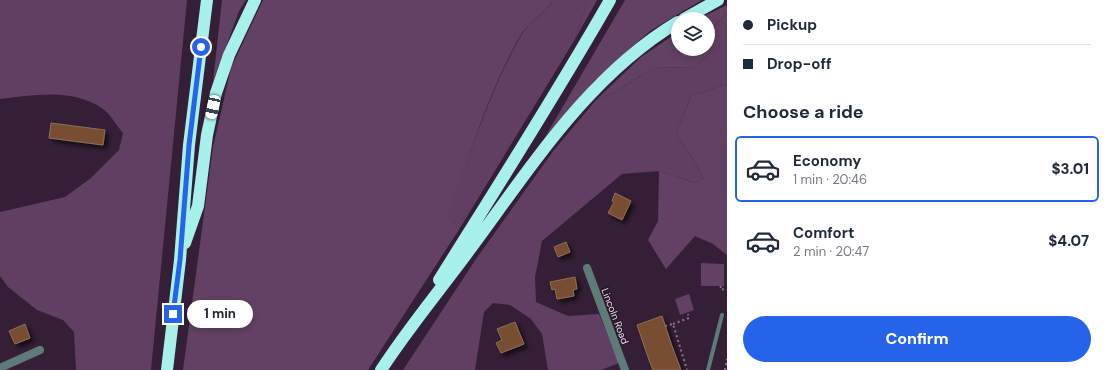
<!DOCTYPE html>
<html lang="en">
<head>
<meta charset="utf-8">
<style>
  body { margin:0; font-family:"DM Sans",sans-serif; background:#f2f2f3; color:#1f2937; height:100vh; display:flex; flex-direction:column; font-size:15px; white-space:nowrap }
  * { box-sizing:border-box; margin:0 }
  p { font-size:13px; color:#747a83 }
  .icon { flex:none; width:22px; height:22px; fill:none; stroke:currentColor; stroke-width:2; stroke-linecap:round; stroke-linejoin:round }
  .map { position:relative; flex:1; overflow:hidden }
  .sheet { display:flex; flex-direction:column; background:#fff; width:380px }
  .sheet>* { flex:none }
  .guide { display:grid; align-content:center; height:88px; padding:0 16px; background:#fff }
  .buttons { position:absolute; left:671px; top:12px; display:grid; gap:8px }
  .buttons a { display:grid; place-items:center; width:44px; height:44px; border-radius:50%; background:#fff; box-shadow:0 2px 6px #0003; font-size:20px }
  .end { position:absolute; width:18px; height:18px; margin:-9px; border:5px solid #2563eb; background:#fff; box-shadow:0 0 0 2px #fff }
  .from { border-radius:50% }
  .bubble { position:absolute; height:28px; border-radius:14px; background:#fff; box-shadow:0 2px 6px #0003; font-size:13px; font-weight:800; line-height:28px; text-align:center }
  .car { position:absolute; width:12px; height:24px; margin:-12px -6px; border-radius:5px; box-shadow:0 0 3px 1px #0007; background:linear-gradient(#fff 24%,#345 0 40%,#fff 0 76%,#345 0 86%,#fff 0) }
  .guide b { display:flex; align-items:center; gap:14px; height:38px; font-size:15px }
  .guide b+b { border-top:1px solid #e0e1e3 }
  .guide i { width:10px; height:10px; background:#1f2937 }
  ul { padding:0; list-style:none }
  li { display:flex; align-items:center; gap:12px; height:66px; margin:0 8px 6px; padding:0 8px; border:2px solid transparent; border-radius:6px }
  li div { flex:1 }
  li b { display:block; font-size:15px }
  li em { font-style:normal; font-weight:800 }
  li.active { border-color:#2563eb }
  li>.icon { width:36px; height:36px; stroke-width:1.5 }
  h2 { padding:0 16px; font-size:18px; line-height:48px }
  .button { display:flex; gap:8px; margin-top:auto; padding:8px 16px }
  .button a { flex:1; height:46px; border-radius:24px; background:#2563eb; color:#fff; font-size:16px; font-weight:800; line-height:46px; text-align:center }
  main { display:flex; flex:1; min-height:0 }
  .map>svg:first-child { display:block }
</style>
</head>
<body>
<main>
<div class="map">
<svg width="727" height="370" viewBox="0 0 727 370">
  <defs>
    <filter id="shadow"><feDropShadow dx="3.5" dy="3.5" stdDeviation="2" flood-color="#0009"/></filter>
  </defs>
  <rect width="100%" height="100%" fill="#341f36"/>
  <path fill="#624164" d="M222,0h24l-7,11 -26,71z
    M263,0h290c-8,14 -23,21 -31,33 -34,57 -52,123 -74,185l12,10 -92,142h-185l30,-223 18,-79z
    M589,0h8l-23,41z
    M625,0h77l-52,31 -55,49 -50,57z
    M727,5v8l-13,13 -4,27 -16,14 -41,1 -37,23 -20,9 45,-43 37,-25v17h30v-30h-10z
    M727,84v171l-14,-11 -18,-8 -29,33 -18,-29 10,-19 1,-50 36,12 8,-5 -5,-12 -22,-32 15,-38z
    M701,263l23,1v22h-23z
    M689,294l5,16 -14,5 -5,-16z"/>
  <path fill="#613f63" d="M0,0h187l-36,370h-75l-2,-38 -11,-12 -26,-10 -29,-23 -8,-11v-64l65,-15 26,-19 28,-28 4,-17c-6,-7 -12,-18 -20,-24 -30,-21 -69,-14 -103,-10z
    M553,0h36l-15,41 -114,187 -13,-10c23,-62 42,-128 75,-184 7,-13 23,-19 31,-34z
    M727,13v71l-36,12 -15,38 22,32 5,12 -8,5 -36,-12 -37,3 -80,67 -7,36 1,25 32,14 31,-2 20,49 -18,7h-53l-6,-36 -11,-15 -21,-14 -17,-2 -9,9 -9,58h-72l73,-111 45,-63 33,-46 42,-50 20,-9 37,-23 41,-1 16,-14 4,-27z"/>
  <path fill="#784e30" stroke="#8d6f5a" filter="url(#shadow)" d="M51,123l54,7 -2,15 -54,-7z
    M615,193l16,8 -9,19 -14,-7 6,-11 -2,-1z
    M566,242l4,10 -12,5 -4,-10z
    M575,277l2,12 -4,1 1,6 -17,3 -2,-10 -3,1 -2,-8z
    M662,316l10,30 9,24h-28l-4,-10 -12,-35z
    M515,322l9,22 -23,9 -5,-10 6,-3 -5,-11z
    M25,324l5,14 -15,6 -6,-13z"/>
  <g fill="none" stroke-linecap="round" stroke-linejoin="round">
    <path stroke="#887689" stroke-width="2" stroke-dasharray="2 3" stroke-linecap="butt" d="M721,286l-1,3 7,1
      M673,324l16,-6 -1,-4
      M665,326l8,-2 14,46
      M725,370l2,-11"/>
    <path stroke="#5f7b78" stroke-width="4" d="M708,370l14,-55"/>
    <path stroke="#5f7b78" stroke-width="8" d="M587,268l38,102
      M0,368l40,-18"/>
    <path stroke="#a8f0ea" stroke-width="12" d="M684,19l34,-19
      M185,243l13,-37 9,-71 9,-42 13,-38 26,-55
      M439,280c58,-93 117,-185 171,-280
      M167,370l13,-110 9,-115 18,-145
      M381,370c28,-43 60,-81 90,-122 60,-81 118,-173 207,-226"/>
  </g>
  <g fill="none" stroke-linecap="round" stroke-linejoin="round">
    <path stroke="#2563eb" stroke-width="5" d="M173,314l7,-54 9,-115 12,-98"/>
  </g>
  <g text-anchor="middle" dominant-baseline="central" stroke-width="3" stroke-linejoin="round" paint-order="stroke">
    <g font-size="10" fill="#e9dbe9" stroke="#2a162b">
      <text transform="translate(615 316) rotate(69)">Lincoln Road</text>
    </g>
  </g>
</svg>
<div class="buttons">
<a><svg class="icon" aria-label="layers" viewBox="0 0 24 24"><path d="M12 4l9 5-9 5-9-5zM3 14l9 5 9-5"/></svg></a>
</div>
<i class="end from" style="left:201px;top:47px"></i>
<i class="end" style="left:173px;top:314px"></i>
<div class="bubble" style="left:187px;top:300px;width:66px">1 min</div>
<i class="car" style="left:213px;top:107px;rotate:192deg"></i>
</div>
<section class="sheet">
<div class="guide">
<b><i class="from"></i>Pickup</b>
<b><i></i>Drop-off</b>
</div>
<h2>Choose a ride</h2>
<ul>
<li class="active"><svg class="icon" aria-label="car" viewBox="0 0 24 24"><path d="M5 17H2v-5l4-1 3-4h7l3 4 3 1v5h-3M9 17h6M6 11h13"/><circle cx="7" cy="17" r="2"/><circle cx="17" cy="17" r="2"/></svg><div><b>Economy</b><p>1 min · 20:46</p></div><em>$3.01</em></li>
<li><svg class="icon" aria-label="car" viewBox="0 0 24 24"><path d="M5 17H2v-5l4-1 3-4h7l3 4 3 1v5h-3M9 17h6M6 11h13"/><circle cx="7" cy="17" r="2"/><circle cx="17" cy="17" r="2"/></svg><div><b>Comfort</b><p>2 min · 20:47</p></div><em>$4.07</em></li>
</ul>
<div class="button"><a>Confirm</a></div>
</section>
</main>
</body>
</html>
